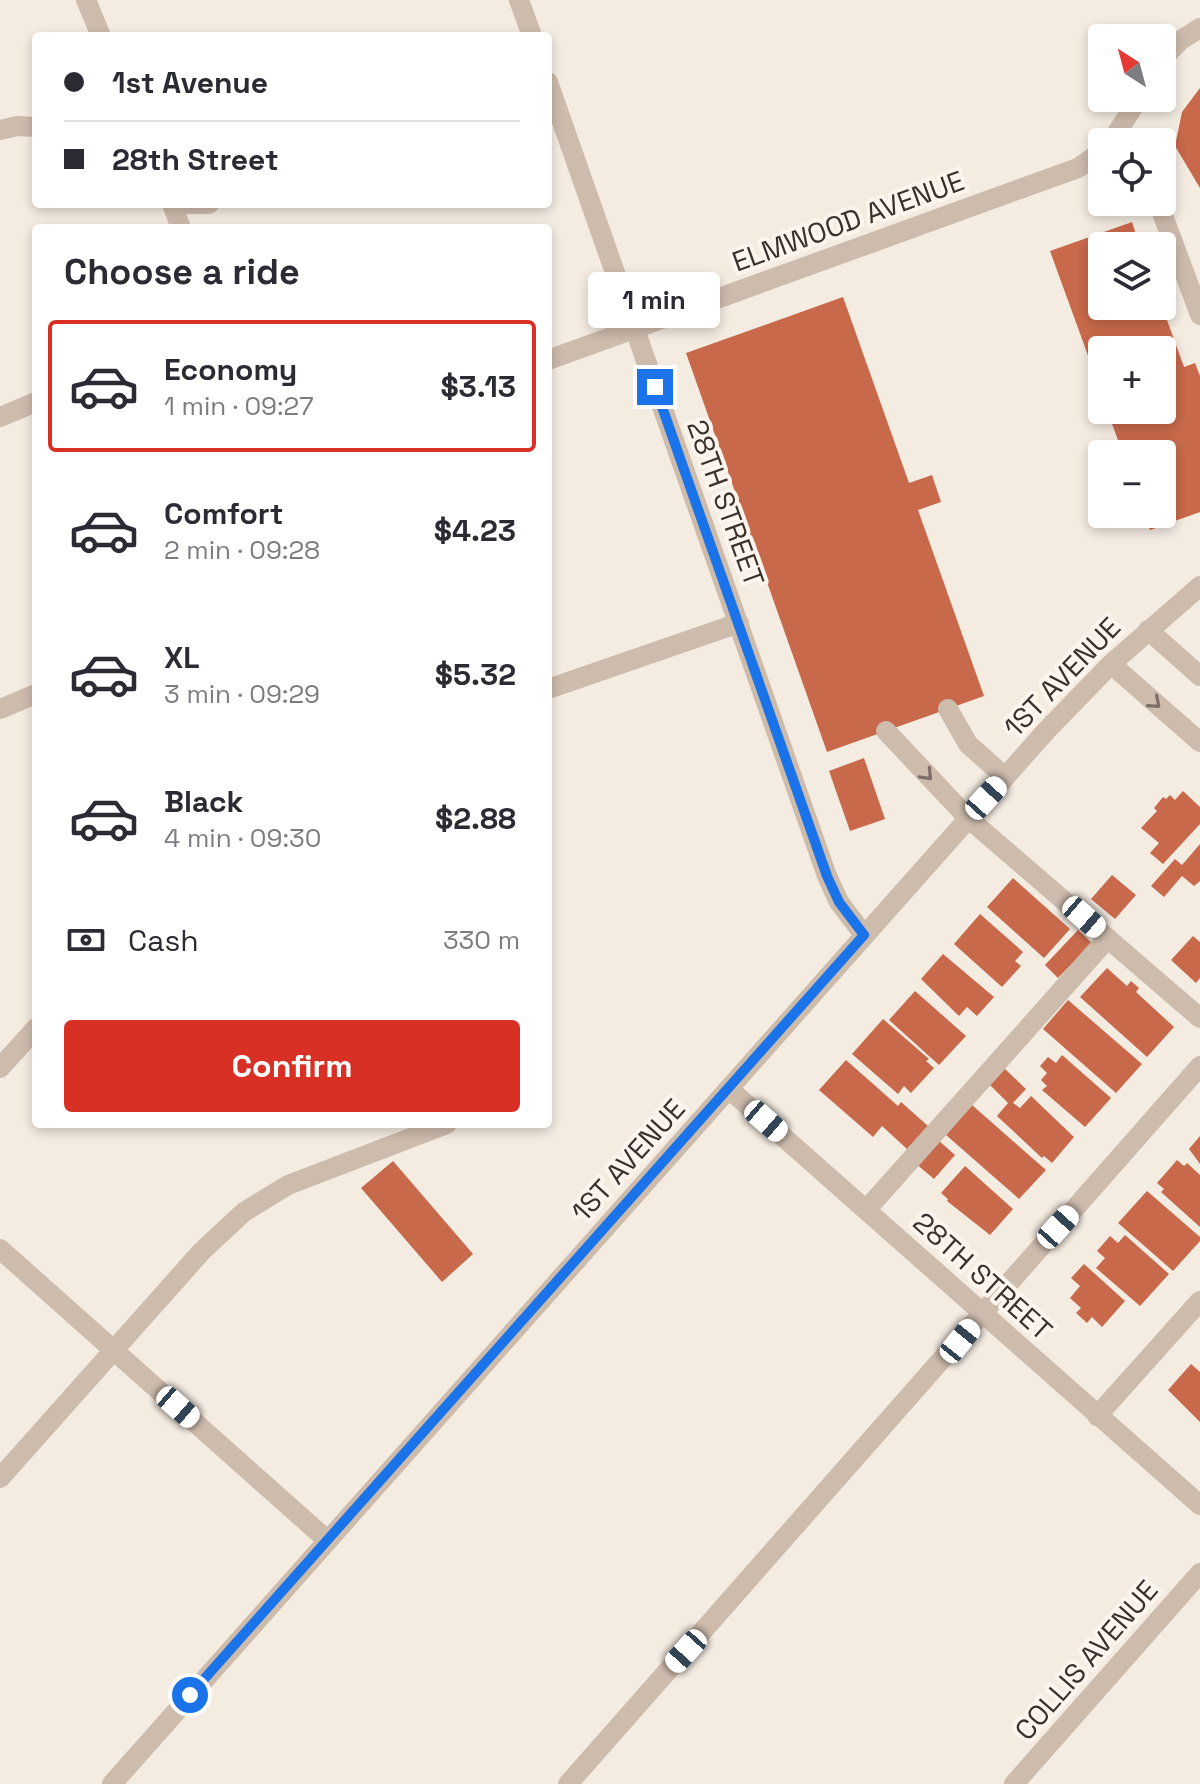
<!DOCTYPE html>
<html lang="en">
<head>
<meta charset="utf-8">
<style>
  body { margin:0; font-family:"Space Grotesk",sans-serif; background:#f2f2f3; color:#2b2b33; height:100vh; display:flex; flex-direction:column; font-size:30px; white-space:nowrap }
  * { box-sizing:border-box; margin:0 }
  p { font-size:26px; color:#7c7c81 }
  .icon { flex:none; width:44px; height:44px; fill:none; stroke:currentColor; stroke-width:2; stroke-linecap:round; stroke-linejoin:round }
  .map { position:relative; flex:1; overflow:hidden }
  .drawer { position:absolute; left:32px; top:224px; width:520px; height:904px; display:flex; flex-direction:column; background:#fff; border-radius:8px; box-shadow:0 4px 12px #0003 }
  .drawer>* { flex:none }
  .banner { position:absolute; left:32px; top:32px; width:520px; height:176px; border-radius:8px; box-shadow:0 4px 12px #0003; display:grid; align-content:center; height:176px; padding:0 32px; background:#fff }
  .needle { width:52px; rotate:324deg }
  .buttons { position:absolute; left:1088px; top:24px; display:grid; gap:16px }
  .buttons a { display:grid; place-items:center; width:88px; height:88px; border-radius:8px; background:#fff; box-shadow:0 4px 12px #0003; font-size:40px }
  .end { position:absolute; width:36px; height:36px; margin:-18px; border:10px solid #1a73e8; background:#fff; box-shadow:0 0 0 4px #fff }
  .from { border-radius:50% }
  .bubble { position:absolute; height:56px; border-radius:8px; background:#fff; box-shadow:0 4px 12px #0003; font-size:26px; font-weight:600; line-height:56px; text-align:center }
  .car { position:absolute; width:24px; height:48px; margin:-24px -12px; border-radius:10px; box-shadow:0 0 6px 2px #0007; background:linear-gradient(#fff 24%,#345 0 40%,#fff 0 76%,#345 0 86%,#fff 0) }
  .banner b { display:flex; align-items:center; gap:28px; height:76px; font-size:30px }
  .banner b+b { border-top:2px solid #e1e1e2 }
  .banner i { width:20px; height:20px; background:#2b2b33 }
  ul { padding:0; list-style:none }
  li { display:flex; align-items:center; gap:24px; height:132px; margin:0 16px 12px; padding:0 16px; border:4px solid transparent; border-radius:8px }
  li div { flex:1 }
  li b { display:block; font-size:30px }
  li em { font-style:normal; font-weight:600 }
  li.active { border-color:#d93025 }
  li>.icon { width:72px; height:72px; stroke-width:1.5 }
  h2 { padding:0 32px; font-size:36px; line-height:96px }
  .pay { display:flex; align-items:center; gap:20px; height:88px; padding:0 32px; font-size:30px }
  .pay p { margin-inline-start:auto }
  .primary-button { display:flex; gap:16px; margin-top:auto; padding:16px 32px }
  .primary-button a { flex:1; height:92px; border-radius:8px; background:#d93025; color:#fff; font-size:32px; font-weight:600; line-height:92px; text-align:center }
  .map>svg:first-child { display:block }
</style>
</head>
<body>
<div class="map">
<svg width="1200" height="1784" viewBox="0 0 1200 1784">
  <rect width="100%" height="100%" fill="#f4ebe1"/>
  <path fill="#c8694b" d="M1200,88v100l-25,-42 7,-34z
    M1132,222l8,24h-38v60h60l22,61 11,-4 5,13v136l-50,18 -6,-16h18v-60h-39l-16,-44h55v-60h-60v44l-52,-143z
    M843,297l66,186 23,-8 9,27 -23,8 66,186 -157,56 -141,-399z
    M864,758l21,61 -35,12 -21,-60z
    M1183,791l17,16v17l-37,40 -13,-11 9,-10 -18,-15 16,-17 -3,-3 9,-11 3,2 4,-4 5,5z
    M1200,844v37l-6,5 -12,-10 -18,21 -13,-11 24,-27 7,6z
    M1112,875l24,20 -21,24 -24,-20z
    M1013,878l57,51 -26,29 -57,-51z
    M980,914l43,38 -8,9 6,5 -19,21 -48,-43z
    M1078,930l14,13 -34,35 -13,-13z
    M1193,936l7,6v36l-4,5 -25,-23z
    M943,954l51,43 -17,19 -10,-9 -8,9 -38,-37z
    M1107,968l20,18 4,-5 8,7 -3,4 38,35 -27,30 -67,-60z
    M915,991l51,45 -27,29 -50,-45z
    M1068,1000l74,64 -26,29 -73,-64z
    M883,1019l46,40 -3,2 8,7 -23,25 -7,-7 -6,8 -46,-40z
    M1062,1055l49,43 -26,29 -43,-37 5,-4 -6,-6 6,-7 -7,-7 8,-9 8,6z
    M846,1060l52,46 3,-4 27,24 -21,23 -25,-23 -9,11 -54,-47z
    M1005,1069l21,20 -13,14 7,5 11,-12 43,41 -22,26 -8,-7 -2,2 -45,-42 11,-13 -18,-18z
    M972,1105l74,65 -27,29 -73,-64z
    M1200,1136v28l-11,-15z
    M937,1139l18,16 -21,24 -19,-16z
    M1177,1160l7,6 3,-3 13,12v52l-39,-35 3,-3 -7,-6z
    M393,1161l80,93 -31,28 -81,-94z
    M965,1166l48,43 -23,26 -43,-34 1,-2 -7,-6z
    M1147,1191l53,46v4l-27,30 -55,-48z
    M1125,1235l44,39 -29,32 -44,-38 9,-10 -8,-7 13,-15 8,7z
    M1084,1264l41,37 -23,26 -10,-10 -5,6 -11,-10 5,-5 -11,-10 10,-12 -9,-8z
    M1191,1364l9,8v50l-32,-32z"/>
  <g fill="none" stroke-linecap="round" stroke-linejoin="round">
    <path stroke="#cdbbac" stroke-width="20" d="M86,0l15,36
      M519,0l13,36
      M1162,59l19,-19 19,-12
      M548,82l279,794 12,26 25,33
      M0,130l17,-4 19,1
      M1111,142l28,-44
      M1158,202l42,113
      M172,204l9,24
      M177,204h32
      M548,360l530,-192 24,-17
      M0,417l36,-15
      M1148,630l52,46
      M1111,664l89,78
      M548,689l191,-66
      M0,709l36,-15
      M948,709l20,35 37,33
      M886,731l82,87 232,200
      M0,1068l36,-40
      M729,1089l471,416
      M867,1209l241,-271
      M0,1249l327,291
      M1097,1416l103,-115
      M0,1478l202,-227 42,-39 44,-27 159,-61
      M112,1784l934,-1053 65,-67 89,-78
      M568,1784l632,-718
      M1014,1784l186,-211"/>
  </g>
  <defs><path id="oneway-chevron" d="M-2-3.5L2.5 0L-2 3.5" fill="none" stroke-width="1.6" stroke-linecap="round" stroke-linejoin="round" transform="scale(2)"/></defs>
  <g stroke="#7d6f65">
    <use href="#oneway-chevron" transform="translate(1155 703) rotate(41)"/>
    <use href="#oneway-chevron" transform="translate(927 775) rotate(47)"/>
  </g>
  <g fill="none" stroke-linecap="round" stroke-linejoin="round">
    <path stroke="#1a73e8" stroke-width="10" d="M190,1695l674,-760 -25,-33 -12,-26 -172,-489"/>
  </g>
  <g text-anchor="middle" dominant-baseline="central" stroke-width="8" stroke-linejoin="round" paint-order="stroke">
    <g font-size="28" fill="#3b302b" stroke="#fbf5ee">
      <text transform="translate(848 221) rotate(-20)">ELMWOOD AVENUE</text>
      <text transform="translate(726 503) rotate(70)">28TH STREET</text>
      <text transform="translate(1062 677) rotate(-46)">1ST AVENUE</text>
      <text transform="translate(628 1160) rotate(-48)">1ST AVENUE</text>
      <text transform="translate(983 1276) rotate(42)">28TH STREET</text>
      <text transform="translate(1086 1660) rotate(-49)">COLLIS AVENUE</text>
    </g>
  </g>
</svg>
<div class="buttons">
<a><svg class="needle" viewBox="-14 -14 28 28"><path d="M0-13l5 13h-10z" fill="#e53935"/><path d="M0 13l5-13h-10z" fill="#7c7c81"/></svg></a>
<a><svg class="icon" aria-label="locate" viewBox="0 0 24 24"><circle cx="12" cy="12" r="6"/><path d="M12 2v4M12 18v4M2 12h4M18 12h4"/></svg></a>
<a><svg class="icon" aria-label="layers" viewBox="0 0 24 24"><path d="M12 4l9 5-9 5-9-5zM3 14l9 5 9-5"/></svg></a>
<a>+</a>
<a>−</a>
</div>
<i class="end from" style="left:190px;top:1695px"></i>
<i class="end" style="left:655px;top:387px"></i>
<div class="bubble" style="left:588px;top:272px;width:132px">1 min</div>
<i class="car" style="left:986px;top:798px;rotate:42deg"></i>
<i class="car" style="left:1084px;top:917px;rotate:131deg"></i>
<i class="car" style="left:766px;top:1121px;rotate:131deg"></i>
<i class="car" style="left:1058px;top:1227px;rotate:42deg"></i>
<i class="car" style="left:960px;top:1341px;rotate:39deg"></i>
<i class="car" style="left:178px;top:1407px;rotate:131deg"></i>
<i class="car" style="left:686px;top:1651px;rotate:222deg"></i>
<div class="banner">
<b><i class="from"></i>1st Avenue</b>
<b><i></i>28th Street</b>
</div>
<section class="drawer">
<h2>Choose a ride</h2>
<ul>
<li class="active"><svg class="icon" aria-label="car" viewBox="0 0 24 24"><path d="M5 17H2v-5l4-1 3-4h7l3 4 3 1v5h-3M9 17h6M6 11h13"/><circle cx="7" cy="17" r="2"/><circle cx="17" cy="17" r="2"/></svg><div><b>Economy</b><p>1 min · 09:27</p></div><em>$3.13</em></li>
<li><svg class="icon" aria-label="car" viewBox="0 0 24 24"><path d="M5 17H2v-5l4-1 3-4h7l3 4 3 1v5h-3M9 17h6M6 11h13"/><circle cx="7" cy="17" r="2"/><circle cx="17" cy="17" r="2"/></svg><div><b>Comfort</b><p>2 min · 09:28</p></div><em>$4.23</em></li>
<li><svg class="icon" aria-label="car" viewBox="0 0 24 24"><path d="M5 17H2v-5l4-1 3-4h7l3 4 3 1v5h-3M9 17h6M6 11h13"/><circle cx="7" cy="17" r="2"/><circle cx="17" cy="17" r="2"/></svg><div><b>XL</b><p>3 min · 09:29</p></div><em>$5.32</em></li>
<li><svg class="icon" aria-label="car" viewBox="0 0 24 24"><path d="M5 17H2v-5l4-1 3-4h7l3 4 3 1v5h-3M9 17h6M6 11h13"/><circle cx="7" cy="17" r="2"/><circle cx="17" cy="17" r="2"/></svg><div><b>Black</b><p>4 min · 09:30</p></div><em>$2.88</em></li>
</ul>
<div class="pay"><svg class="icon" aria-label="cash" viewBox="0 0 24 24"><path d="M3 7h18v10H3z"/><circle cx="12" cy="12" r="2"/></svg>Cash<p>330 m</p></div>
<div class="primary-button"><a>Confirm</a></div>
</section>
</div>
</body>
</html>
